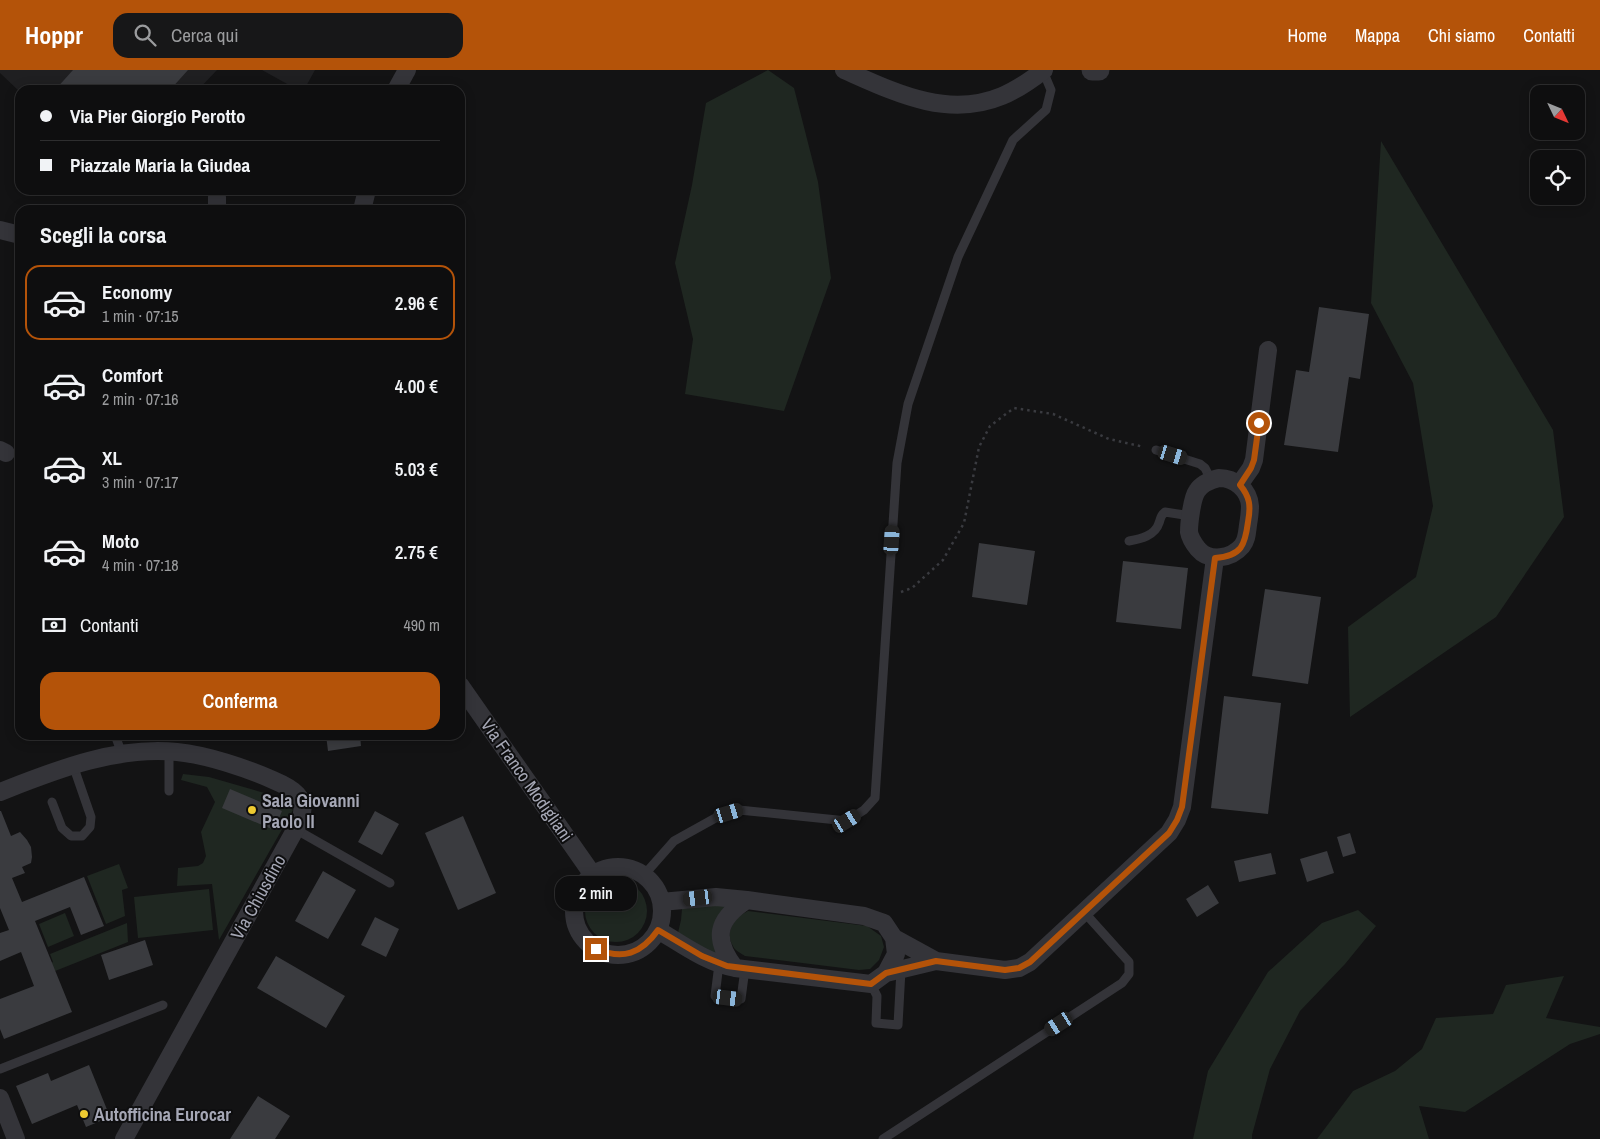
<!DOCTYPE html>
<html lang="it">
<head>
<meta charset="utf-8">
<style>
  body { margin:0; font-family:"Archivo Narrow",sans-serif; background:#171718; color:#f1f3f6; height:100vh; display:flex; flex-direction:column; font-size:19px; white-space:nowrap }
  * { box-sizing:border-box; margin:0 }
  p { font-size:16px; color:#9b9c9e }
  .icon { flex:none; width:28px; height:28px; fill:none; stroke:currentColor; stroke-width:2; stroke-linecap:round; stroke-linejoin:round }
  .map { position:relative; flex:1; overflow:hidden }
  .panel { position:absolute; left:15px; top:135px; width:450px; height:535px; display:flex; flex-direction:column; background:#0e0e0f; border-radius:15px; box-shadow:0 2px 12px #0003,0 0 0 1px #2e2e2f }
  .panel>* { flex:none }
  .hud { position:absolute; left:15px; top:15px; width:450px; height:110px; border-radius:15px; box-shadow:0 2px 12px #0003,0 0 0 1px #2e2e2f; display:grid; align-content:center; height:110px; padding:0 25px; background:#0e0e0f }
  .needle { width:32px; rotate:133deg }
  .tools { position:absolute; left:1530px; top:15px; display:grid; gap:10px }
  .tools a { display:grid; place-items:center; width:55px; height:55px; border-radius:10px; background:#0e0e0f; box-shadow:0 2px 12px #0003,0 0 0 1px #2e2e2f; font-size:25px }
  .end { position:absolute; width:22px; height:22px; margin:-11px; border:6px solid #b45309; background:#fff; box-shadow:0 0 0 2px #fff }
  .from { border-radius:50% }
  .bubble { position:absolute; height:35px; border-radius:15px; background:#0e0e0f; box-shadow:0 2px 12px #0003,0 0 0 1px #2e2e2f; font-size:16px; font-weight:600; line-height:35px; text-align:center }
  .car { position:absolute; width:15px; height:30px; margin:-15px -8px; border-radius:6px; box-shadow:0 0 4px 1px #0007; background:linear-gradient(#222 24%,#8ab4d8 0 40%,#222 0 76%,#8ab4d8 0 86%,#222 0) }
  .hud b { display:flex; align-items:center; gap:18px; height:48px; font-size:19px }
  .hud b+b { border-top:1px solid #2e2e2f }
  .hud i { width:12px; height:12px; background:#f1f3f6 }
  ul { padding:0; list-style:none }
  li { display:flex; align-items:center; gap:15px; height:75px; margin:0 10px 8px; padding:0 15px; border:2px solid transparent; border-radius:15px }
  li div { flex:1 }
  li b { display:block; font-size:19px }
  li em { font-style:normal; font-weight:600 }
  li.selected { border-color:#b45309 }
  li>.icon { width:45px; height:45px; stroke-width:1.5 }
  h2 { padding:0 25px; font-size:22px; line-height:60px }
  .pay { display:flex; align-items:center; gap:12px; height:55px; padding:0 25px; font-size:19px }
  .pay p { margin-inline-start:auto }
  .action { display:flex; gap:10px; margin-top:auto; padding:10px 25px }
  .action a { flex:1; height:58px; border-radius:15px; background:#b45309; color:#fff; font-size:20px; font-weight:600; line-height:58px; text-align:center }
  header { display:flex; align-items:center; gap:30px; box-sizing:border-box; height:70px; padding:0 25px; background:#b45309; color:#fff }
  header strong { font-size:24px }
  nav { display:flex; gap:28px; margin-inline-start:auto; font-size:18px }
  .search { width:350px; height:45px; background:#171718; display:flex; align-items:center; gap:12px; box-sizing:border-box; padding:0 18px; border-radius:15px; color:#9b9c9e; font-size:19px }
  .map>svg:first-child { display:block }
</style>
</head>
<body>
<header>
<strong>Hoppr</strong>
<div class="search"><svg class="icon" aria-label="search" viewBox="0 0 24 24"><circle cx="10" cy="10" r="6"/><path d="M15 15l6 6"/></svg>Cerca qui</div>
<nav><a>Home</a><a>Mappa</a><a>Chi siamo</a><a>Contatti</a></nav>
</header>
<div class="map">
<svg width="1600" height="1069" viewBox="0 0 1600 1069">
  <rect width="100%" height="100%" fill="#131314"/>
  <path fill="#1f1f21" d="M0,0h217l-19,20h-178v2l-20,-19z
    M262,0h53l-11,20h-6z"/>
  <path fill="#1f2721" d="M768,0l26,18 24,94 13,96 -47,133 -99,-17 8,-55 -18,-76 17,-78 14,-82z
    M1381,71l172,289 11,87 -68,100 -146,100 -2,-90 68,-50 17,-71 -20,-123 -42,-80z
    M183,704l26,3 59,17 25,16 -74,130 -7,-56 -35,2 1,-18 20,-2 5,-3 3,-7 -5,-24 14,-30 -8,-15 -26,-7z
    M119,794l9,24 -6,2 3,26 -19,8 -19,-48z
    M585 841a31 31 0 1 1 62 0a31 31 0 1 1-62 0Z
    M209,819l4,41 -75,8 -4,-41z
    M730,833c-19,18 -23,34 -9,57l-44,-23 4,-17 1,-11z
    M1358,840l18,16 -31,38 -45,47 -30,58 -18,66v4h-59l15,-68 60,-99 54,-49z
    M748,841l119,15 14,10 3,11 -5,13 -9,9 -11,1 -114,-14c-4,-3 -10,-5 -12,-10 -9,-14 2,-29 15,-35z
    M65,843l9,23 -26,11 -9,-23z
    M127,853l1,19 -93,37 -4,-8 22,-9 -3,-8z
    M1564,906l-18,42 54,9v7l-30,10 -105,68 -46,-6 10,33h-112l36,-48 42,-20 27,-22 14,-31 57,-4 13,-29z"/>
  <path fill="#3a3b3f" d="M73,0h115l-18,20h-115z
    M1319,237l50,7 -9,65 -11,-2 -11,75 -54,-7 12,-75 13,2z
    M979,473l56,8 -8,54 -55,-8z
    M1123,491l65,7 -7,61 -65,-7z
    M1265,519l56,8 -13,87 -56,-8z
    M1224,626l57,7 -13,111 -57,-6z
    M326,665h34l1,11 -33,5z
    M230,719l52,22 -8,19 -52,-22z
    M0,741h1l10,25 9,-4 7,8 4,7 1,10 -1,6 -9,4 3,6 -13,5 10,24 62,-25 20,49 -23,9 -11,-28 -35,14 37,91 -68,27 -4,-10v-30l34,-13 -13,-34 -21,9v-28l9,-3 -9,-22z
    M375,741l24,13 -17,31 -24,-13z
    M463,746l33,77 -38,17 -33,-77z
    M1350,763l6,20 -13,4 -6,-20z
    M1327,781l7,22 -27,9 -7,-23z
    M1271,783l5,21 -37,8 -5,-21z
    M323,801l33,19 -28,49 -33,-18z
    M1208,815l11,18 -22,14 -11,-18z
    M375,847l24,12 -13,28 -25,-12z
    M145,870l8,25 -44,15 -8,-25z
    M276,886l69,40 -19,32 -69,-40z
    M89,995l21,52 -24,10 -9,-22 -45,19 -16,-38 32,-13 3,8z
    M258,1026l32,20 -15,23h-45z"/>
  <g fill="none" stroke-linecap="round" stroke-linejoin="round">
    <path stroke="#3a3b40" stroke-width="2.5" stroke-dasharray="2.5 4" stroke-linecap="butt" d="M901,522l11,-4 31,-28 21,-37 15,-76 11,-21 24,-18 39,6 56,25 35,8"/>
    <path stroke="#343439" stroke-width="9" d="M1156,380l44,14 5,4 6,12
      M1129,471c11,-2 26,-5 30,-18 2,-5 1,-7 6,-11l26,4
      M115,665l7,19
      M169,682v39
      M52,732l10,26 9,8h11l8,-9 1,-10 -18,-52
      M295,759l95,54
      M644,805l30,-34 45,-25 20,-6 108,11 17,-11 11,-12 22,-335 11,-59 50,-147 55,-117 33,-30 5,-20 -8,-19
      M719,894l-4,32 26,3 4,-30
      M871,914l6,12 -1,27 22,2 3,-55
      M0,999l163,-64
      M883,1069l239,-156 7,-9v-12l-45,-50"/>
    <path stroke="#343439" stroke-width="18" d="M844,0c50,22 103,49 158,26 15,-6 29,-16 42,-26
      M396,20l11,-20
      M217,127v13
      M362,140l5,-20
      M0,160l20,5
      M0,380l6,3
      M1219,408c16,0 30,12 31,28 0,6 -1,13 -2,19 -1,7 -1,15 -6,21 -11,13 -33,16 -44,3 -4,-5 -8,-11 -9,-17 0,-9 3,-34 8,-41 5,-8 14,-11 22,-13z
      M1239,415l12,-17 3,-8 14,-110
      M460,615l133,190
      M0,722c56,-22 115,-46 177,-40 30,3 69,16 96,28 19,8 36,17 27,41l-176,318
      M574 841a44 44 0 1 1 88 0a44 44 0 1 1-88 0Z
      M661,832l55,-5 31,3
      M658,860c25,15 49,33 77,38l136,16 15,-11 10,-19 -2,-16 -10,-15 -20,-7 -117,-16c-31,20 -34,39 -12,68
      M936,891l69,9 14,-2 11,-6 139,-129 8,-13 5,-13 33,-249
      M886,903l50,-12 -42,-23
      M0,1028l16,41"/>
    <path stroke="#343439" stroke-width="21" d="M1092,0h7"/>
  </g>
  <g fill="none" stroke-linecap="round" stroke-linejoin="round">
    <path stroke="#b45309" stroke-width="6" d="M596,879c27,11 45,5 62,-19l44,26 25,10 144,18 15,-11 50,-12 69,9 14,-2 11,-6 139,-129 8,-13 5,-13 33,-249c27,-2 30,-13 33,-36 3,-16 2,-25 -8,-37l11,-17 3,-8 5,-37"/>
  </g>
  <g fill="#eeca31" stroke="#0e0e0f" stroke-width="2">
    <circle cx="252" cy="740" r="5"/>
    <circle cx="84" cy="1044" r="5"/>
  </g>
  <g text-anchor="middle" dominant-baseline="central" stroke-width="4" stroke-linejoin="round" paint-order="stroke">
    <g font-size="18" fill="#a5a7b5" stroke="#0e0e0f">
      <text transform="translate(527 710) rotate(55)">Via Franco Modigliani</text>
      <text transform="translate(258 827) rotate(-61)">Via Chiusdino</text>
    </g>
    <g font-size="18" font-weight="bold" fill="#a5a7b5" stroke="#0e0e0f" text-anchor="start">
      <text x="262" y="730">Sala Giovanni<tspan x="262" dy="21">Paolo II</tspan></text>
      <text x="94" y="1044">Autofficina Eurocar</text>
    </g>
  </g>
</svg>
<div class="tools">
<a><svg class="needle" viewBox="-14 -14 28 28"><path d="M0-13l5 13h-10z" fill="#e53935"/><path d="M0 13l5-13h-10z" fill="#9b9c9e"/></svg></a>
<a><svg class="icon" aria-label="locate" viewBox="0 0 24 24"><circle cx="12" cy="12" r="6"/><path d="M12 2v4M12 18v4M2 12h4M18 12h4"/></svg></a>
</div>
<i class="end from" style="left:1259px;top:353px"></i>
<i class="end" style="left:596px;top:879px"></i>
<div class="bubble" style="left:555px;top:806px;width:82px">2 min</div>
<i class="car" style="left:1173px;top:385px;rotate:107deg"></i>
<i class="car" style="left:892px;top:470px;rotate:4deg"></i>
<i class="car" style="left:729px;top:743px;rotate:73deg"></i>
<i class="car" style="left:847px;top:751px;rotate:59deg"></i>
<i class="car" style="left:698px;top:828px;rotate:263deg"></i>
<i class="car" style="left:728px;top:928px;rotate:97deg"></i>
<i class="car" style="left:1059px;top:954px;rotate:237deg"></i>
<div class="hud">
<b><i class="from"></i>Via Pier Giorgio Perotto</b>
<b><i></i>Piazzale Maria la Giudea</b>
</div>
<section class="panel">
<h2>Scegli la corsa</h2>
<ul>
<li class="selected"><svg class="icon" aria-label="car" viewBox="0 0 24 24"><path d="M5 17H2v-5l4-1 3-4h7l3 4 3 1v5h-3M9 17h6M6 11h13"/><circle cx="7" cy="17" r="2"/><circle cx="17" cy="17" r="2"/></svg><div><b>Economy</b><p>1 min · 07:15</p></div><em>2.96 €</em></li>
<li><svg class="icon" aria-label="car" viewBox="0 0 24 24"><path d="M5 17H2v-5l4-1 3-4h7l3 4 3 1v5h-3M9 17h6M6 11h13"/><circle cx="7" cy="17" r="2"/><circle cx="17" cy="17" r="2"/></svg><div><b>Comfort</b><p>2 min · 07:16</p></div><em>4.00 €</em></li>
<li><svg class="icon" aria-label="car" viewBox="0 0 24 24"><path d="M5 17H2v-5l4-1 3-4h7l3 4 3 1v5h-3M9 17h6M6 11h13"/><circle cx="7" cy="17" r="2"/><circle cx="17" cy="17" r="2"/></svg><div><b>XL</b><p>3 min · 07:17</p></div><em>5.03 €</em></li>
<li><svg class="icon" aria-label="car" viewBox="0 0 24 24"><path d="M5 17H2v-5l4-1 3-4h7l3 4 3 1v5h-3M9 17h6M6 11h13"/><circle cx="7" cy="17" r="2"/><circle cx="17" cy="17" r="2"/></svg><div><b>Moto</b><p>4 min · 07:18</p></div><em>2.75 €</em></li>
</ul>
<div class="pay"><svg class="icon" aria-label="cash" viewBox="0 0 24 24"><path d="M3 7h18v10H3z"/><circle cx="12" cy="12" r="2"/></svg>Contanti<p>490 m</p></div>
<div class="action"><a>Conferma</a></div>
</section>
</div>
</body>
</html>
